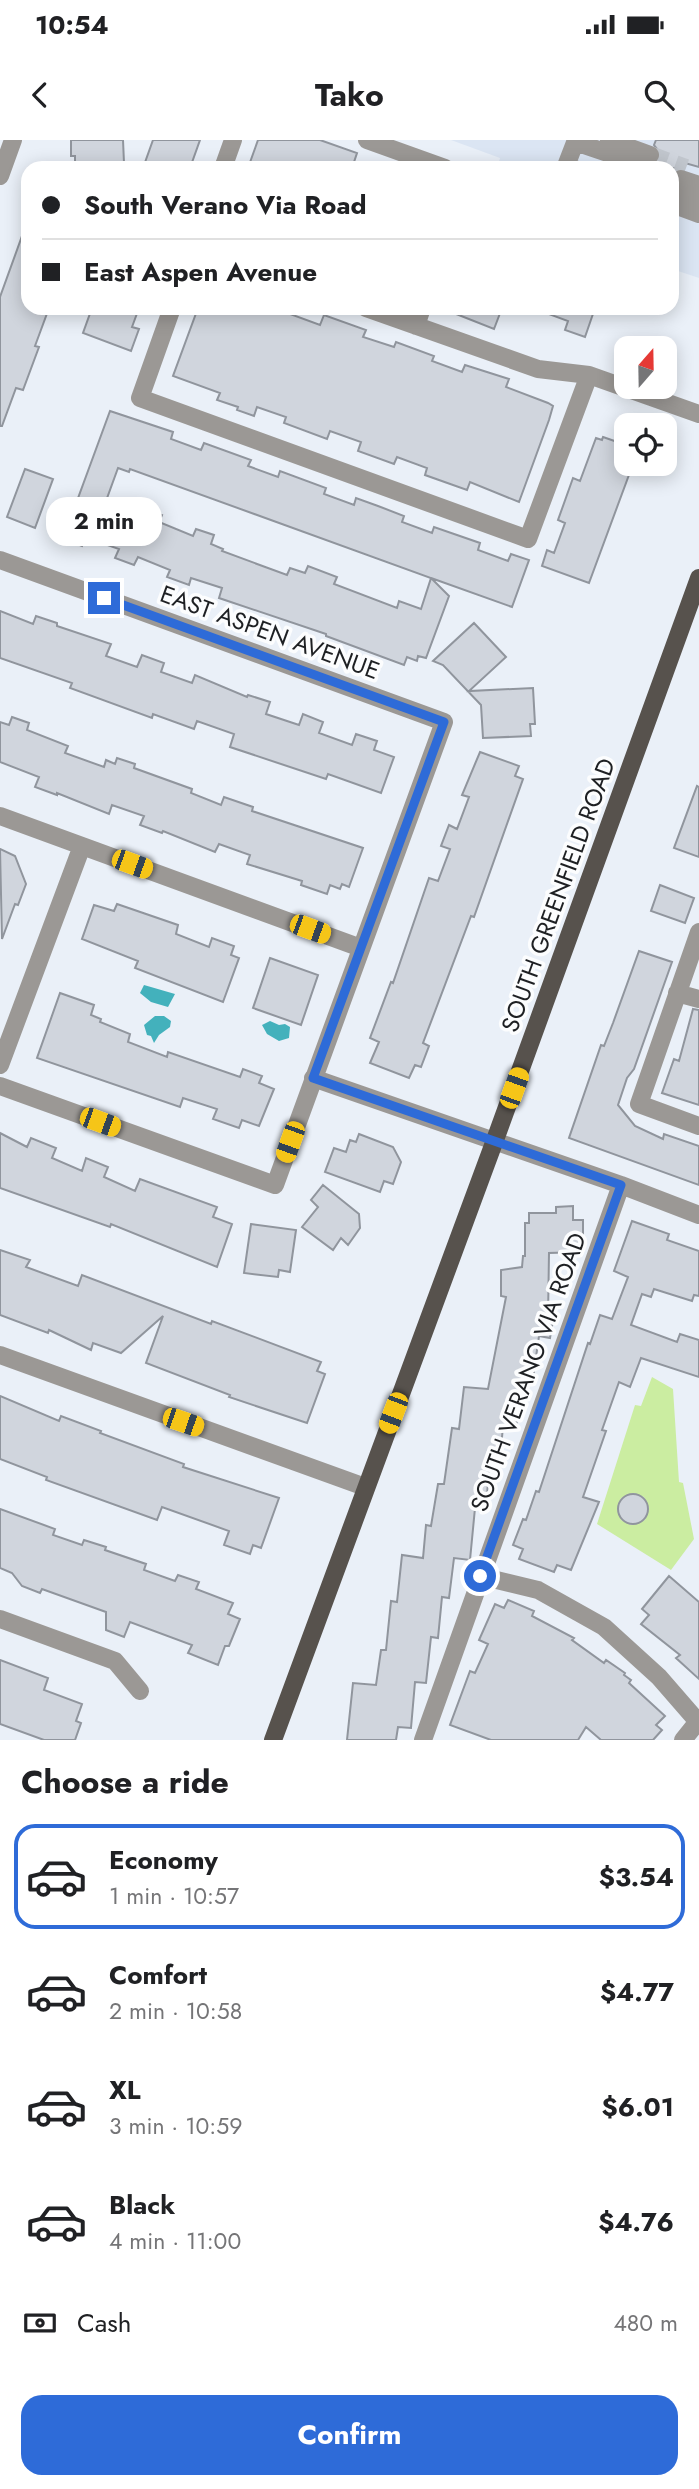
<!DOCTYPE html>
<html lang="en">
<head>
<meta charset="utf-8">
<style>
  body { margin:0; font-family:Jost,sans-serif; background:#f2f2f2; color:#202124; height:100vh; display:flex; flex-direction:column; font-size:26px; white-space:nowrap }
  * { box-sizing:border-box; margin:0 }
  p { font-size:23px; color:#757577 }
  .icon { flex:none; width:38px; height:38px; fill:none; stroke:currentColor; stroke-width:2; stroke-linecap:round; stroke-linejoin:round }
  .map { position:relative; height:1600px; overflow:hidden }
  .details { display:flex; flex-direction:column; background:#fff; flex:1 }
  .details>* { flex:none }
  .hud { position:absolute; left:21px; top:21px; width:658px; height:154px; border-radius:21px; box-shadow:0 4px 18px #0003; display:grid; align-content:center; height:154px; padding:0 21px; background:#fff }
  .needle { width:46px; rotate:20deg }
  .controls { position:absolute; left:614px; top:196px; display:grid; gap:14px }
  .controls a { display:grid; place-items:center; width:63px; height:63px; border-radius:14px; background:#fff; box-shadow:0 4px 18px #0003; font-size:35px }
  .end { position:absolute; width:32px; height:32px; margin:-16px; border:9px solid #2e6bd8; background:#fff; box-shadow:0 0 0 4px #fff }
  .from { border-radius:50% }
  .bubble { position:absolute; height:49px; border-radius:21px; background:#fff; box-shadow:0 4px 18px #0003; font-size:23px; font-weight:700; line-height:49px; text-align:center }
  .car { position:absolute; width:21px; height:42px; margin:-21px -10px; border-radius:9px; box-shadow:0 0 5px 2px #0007; background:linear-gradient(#f5c518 24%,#345 0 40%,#f5c518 0 76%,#345 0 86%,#f5c518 0) }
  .hud b { display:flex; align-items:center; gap:24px; height:66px; font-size:26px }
  .hud b+b { border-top:2px solid #e0e0e0 }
  .hud i { width:18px; height:18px; background:#202124 }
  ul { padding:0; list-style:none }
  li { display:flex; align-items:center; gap:21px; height:105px; margin:0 14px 10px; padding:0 7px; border:4px solid transparent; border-radius:21px }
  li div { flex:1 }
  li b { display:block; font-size:26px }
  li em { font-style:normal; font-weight:700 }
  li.active { border-color:#2e6bd8 }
  li>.icon { width:63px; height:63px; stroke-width:1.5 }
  h2 { padding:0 21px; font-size:32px; line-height:84px }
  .pay { display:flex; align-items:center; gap:18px; height:77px; padding:0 21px; font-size:26px }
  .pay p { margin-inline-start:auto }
  .button { display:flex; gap:14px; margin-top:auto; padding:14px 21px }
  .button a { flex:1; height:80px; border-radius:21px; background:#2e6bd8; color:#fff; font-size:28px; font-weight:700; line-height:80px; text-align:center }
  .status { display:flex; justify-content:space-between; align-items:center; height:49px; padding:0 35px; background:#fff; direction:ltr }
  .status svg { height:19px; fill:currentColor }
  header { display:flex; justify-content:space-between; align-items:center; height:91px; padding:0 21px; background:#fff; font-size:32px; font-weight:700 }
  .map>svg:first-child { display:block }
</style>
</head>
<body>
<div class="status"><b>10:54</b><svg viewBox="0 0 49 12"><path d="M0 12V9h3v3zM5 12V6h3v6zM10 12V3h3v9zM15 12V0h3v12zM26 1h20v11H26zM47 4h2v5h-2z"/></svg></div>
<header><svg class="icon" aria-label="back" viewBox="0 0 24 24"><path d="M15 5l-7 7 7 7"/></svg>Tako<svg class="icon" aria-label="search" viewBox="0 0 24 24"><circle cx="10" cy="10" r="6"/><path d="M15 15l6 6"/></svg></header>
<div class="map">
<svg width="699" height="1600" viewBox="0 0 699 1600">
  <rect width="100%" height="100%" fill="#eaf0f8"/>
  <path fill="#dbe5f3" d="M451,0h248v138l-27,-9v-101h-175l3,-10z"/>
  <path fill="#cbeda1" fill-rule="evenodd" d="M652,1237l21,12 6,93 4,1 11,56 -23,31 -74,-46 38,-119 6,1zM633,1353l11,4 5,11 -4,12 -14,5 -10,-5 -3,-11 3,-11z"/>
  <path fill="#43b1bc" d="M144,845l31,9 -7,13 -17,-5 -11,-9z
    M155,876h9l7,5 -1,6 -11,8 -5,8 -3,-7 -4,-1 -3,-10z
    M270,881l9,4 6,-1 5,3 -1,11 -10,3 -12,-7 -5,-9z"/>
  <path fill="#d0d5dd" stroke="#90959d" stroke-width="2" fill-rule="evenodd" d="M71,0h52l1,23h-49v-7h-4z
    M153,0h47l-10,28h-47z
    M258,0h62l37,13 -5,15h-104z
    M656,0h43v27l-14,-4 -1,5h-27l4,-14 -7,-9z
    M26,85l2,1v82h21l-14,38 4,1 -16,43 -7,-2 -14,38h-2v-129z
    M92,168h47l-7,19 7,2 -8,22 -48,-18z
    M198,168h95l-3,6 30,11 4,-10 42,15 -3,7 31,10 2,-5 38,14 -2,5 30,11 3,-7 44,14 -3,8 42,16 5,3 -4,14 -30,82 -49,-20 -3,8 -42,-15 2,-7 -30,-11 -3,7 -36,-13 3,-9 -31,-11 -3,8 -43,-16 2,-6 -29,-10 -3,9 -17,-6 1,-3 -21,-7 3,-7 -47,-17z
    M441,168h61l-8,21z
    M539,168h56l-10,29 -20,-7 3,-9 -30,-11z
    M110,271l63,21 -2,7 30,11 3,-7 47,17 -3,6 30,11 2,-6 46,17 -2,6 30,11 2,-7 22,8 26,10 -2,6 30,11 2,-6 46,16 -2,7 30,11 3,-7 18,6 -17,47 -81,-29 18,18 -23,62 -8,-2 -1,5 -10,-4 -3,8 -78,-29v-2l-107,-36 3,-10 -31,-10 -2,7 -22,-8 3,-7 -32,-13 -4,8 -19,-7 4,-9 -34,-12 -3,9 -19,-7zM118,328l11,4 1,-3 301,109 -10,31 -22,-8 -2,7 -63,-24 3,-7 -29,-11 -3,7 -15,-5 -3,7 -65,-24 1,-2 -12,-5 3,-9 -18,-6 -3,7 -34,-14 3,-7 -19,-7 -3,7 -34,-14z
    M603,297l23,8v19h7l-44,119 -47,-17 5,-16 7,3 11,-30 -7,-3 15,-42 7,3 16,-43 6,2z
    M25,329l28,10 -18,49 -28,-11z
    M0,471l33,13 3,-8 21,7v3l54,18 -5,12 31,11 5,-12 22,8 -3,9 31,11 3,-8 52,22 1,-2 22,7 -4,12 33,11 4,-11 20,8 -4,11 33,12 4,-11 21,7 -3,9 20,7 -13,36 -53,-19 -2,5 -96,-32 4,-13 -37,-13 -3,8 -41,-15 -1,4 -82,-30 2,-5 -72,-25z
    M474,483l32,34 -37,34 64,-3 2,36h-5l1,12 -48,2 -2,-33 -38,-40 -10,-4z
    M12,577l17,6 -2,7 41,16 -3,7 39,14 2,-7 9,4 2,-6 18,6 -1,4 58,21 -1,4 30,12 3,-8 29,10 -1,4 111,37 -14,39 -7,-3 -2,5 -10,-4 -3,9 -26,-9 1,-4 -55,-17 3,-9 -31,-11 -4,8 -52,-21 -1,2 -22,-8 4,-9 -32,-11 -3,9 -52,-21v2l-22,-8 4,-10 -39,-15v-40l9,3z
    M480,612l39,14 -4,10 8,3 -49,138 -3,-1 -48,127 6,3 -8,21 -6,-2 -6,13 -39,-15 9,-21 -9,-4 21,-56 2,1 36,-105 9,3 12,-32 -9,-3 8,-21 8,4 12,-32 -7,-2z
    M697,646l2,1v70l-25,-9z
    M0,709l15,7 11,28 -8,21 -3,-1 -13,35z
    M660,745l34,13 -9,25 -34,-12z
    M117,764l61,21 -2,9 33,13 3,-9 22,8 -3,9 8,3 -16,44 -88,-34 3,-7 -56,-22 12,-34 20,6z
    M639,811l33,11 -38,107 -7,9 -9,27 17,21 28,13 1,-5 35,12v39l-130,-47 32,-93 3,1 9,-23z
    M270,818l48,17 -17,50 -48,-17z
    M60,853l34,12 -3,10 10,4 -1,3 30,12 -2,8 39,15 1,-5 72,25 3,-8 19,7 -3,7 15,6 -15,37 -17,-6 -3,8 -26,-9 4,-10 -34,-11 -3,9 -143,-49z
    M693,869l6,1v95l-37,-12 12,-34 5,2z
    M0,993l27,14 4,-9 25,10 -4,10 30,13 4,-13 22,9 -4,10 31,14 5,-12 77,28 -4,10 19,7 -15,43 -106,-43 -1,3 -110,-39z
    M359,994l34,13 8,15 -8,22 -9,-3 -4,11 -55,-20 9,-24 12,4 4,-12 6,2z
    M323,1045l36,29 1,14 -12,17 -7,-7 -8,12 -31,-23 16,-20 -7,-7z
    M573,1066v14h10v32l-34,1 -1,66 5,1 -3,18 -11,-2 -6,42h-4l-1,7 -7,-2 -5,45 -13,-2 -3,34h-5v8h-6l-3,41 -11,-1 -5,52 -16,-2 -5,40 -7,-1 -4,41 -7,-1 -5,46 -11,-1 -4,46 -13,-1 -2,13h-49l6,-57 23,2 5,-35h5l5,-49 6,1 5,-47 21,3 3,-33 5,1 7,-42h6l8,-56 7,1 5,-42 24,2 18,-92 -5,-1v-26l21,-3 1,-11h2v-33h4v-10h27v-6z
    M632,1081l37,13 -2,6 32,11v45l-5,-1 -2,6 -38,-12 -3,8 -9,-3 -11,31 46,17 3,-8 19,6v37l-58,-19 -11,29 -11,-5 -17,48 4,1 -23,66 16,5 -28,68 -14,-5 -3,7 -35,-13 4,-10 -10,-4 10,-26 3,1 10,-29 3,1 49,-149 2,1 10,-29 12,4 16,-42 -14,-6z
    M251,1084l45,6 -6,42 -11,-2 -1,7 -34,-4z
    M0,1110l30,10 -4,7 52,19 4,-11 129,49 1,-3 109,41 -4,9 8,3 -18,49 -78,-26 1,-2 -84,-32 17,-47 -42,37 -28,-10 -2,7 -42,-20 -1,3 -48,-18z
    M0,1256l59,25 2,-5 40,15 -1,2 84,31 -1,3 96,31 -18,50 -8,-3 -3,9 -26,-9 5,-14 -67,-24 -5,13 -111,-40 1,-3 -47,-18z
    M618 1369a15 15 0 1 1 30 0a15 15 0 1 1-30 0Z
    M0,1369l55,20 -2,6 29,10 2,-5 22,7 -1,3 41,14 -2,6 31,11 3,-6 21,7 -3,7 37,14 -5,11 12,5 -11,27h-4l-7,19 -30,-12 4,-8 -62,-23 -6,15 -18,-7v-18l-64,-23 -2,4 -18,-7 -10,-13 -12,-5z
    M669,1436l30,26v77l-23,-21 4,-3 -39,-31 8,-9 -7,-6z
    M508,1460l26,11 -2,5 42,22 -2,2 32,23 2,-3 19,13 -1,2 7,5 -2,3 36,33 -9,9 6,5 -9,10h-52l-15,-13 -8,13h-87l-41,-15 20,-54 5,2 13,-29 -9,-4 16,-36 9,4z
    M0,1520l48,18 -4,12 38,14 -6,17 5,2 -6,17h-31l-44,-16z"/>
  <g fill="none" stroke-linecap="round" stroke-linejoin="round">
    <path stroke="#c1c6cd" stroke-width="18" stroke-dasharray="18 9" stroke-linecap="butt" d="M650,15l36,13"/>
    <path stroke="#9b9895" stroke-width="18" d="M367,0l78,28
      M609,0l41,15
      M575,2l71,24
      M223,28l10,-28
      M573,28l-7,-2 10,-26
      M0,36l13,-36
      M681,39l18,6
      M677,51l22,7
      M672,64l27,10
      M172,168l-32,90 388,141 61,-164
      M366,168l172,61 51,6 110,39
      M416,186l6,-18
      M0,420l444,162 -169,463 -275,-99
      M0,676l361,132
      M699,792l-60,172 60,22
      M677,853l22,6
      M0,925l82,-219
      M313,938l308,107 78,30
      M0,1215l365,132
      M480,1436l58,14 66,37 55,50 40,46
      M0,1479l115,42 25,30
      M423,1600l198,-555
      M683,1600l16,-20"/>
    <path stroke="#57524d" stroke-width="18" d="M273,1600l222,-600 204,-562"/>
  </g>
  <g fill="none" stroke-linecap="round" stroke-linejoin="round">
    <path stroke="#2e6bd8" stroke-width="9" d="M104,458l340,124 -131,356 308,107 -141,391"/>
  </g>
  <g text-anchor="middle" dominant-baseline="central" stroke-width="7" stroke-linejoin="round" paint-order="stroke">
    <g font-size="24" fill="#1e2023" stroke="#fcfdfe">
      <text transform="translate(270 492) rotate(20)">EAST ASPEN AVENUE</text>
      <text transform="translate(558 755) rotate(-70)">SOUTH GREENFIELD ROAD</text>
      <text transform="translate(528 1232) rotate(-70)">SOUTH VERANO VIA ROAD</text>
    </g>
  </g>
</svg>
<div class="controls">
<a><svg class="needle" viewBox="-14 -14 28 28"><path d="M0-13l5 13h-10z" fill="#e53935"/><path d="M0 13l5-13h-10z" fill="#757577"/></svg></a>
<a><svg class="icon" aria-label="locate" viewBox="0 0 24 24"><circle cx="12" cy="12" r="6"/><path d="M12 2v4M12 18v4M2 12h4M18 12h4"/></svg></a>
</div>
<i class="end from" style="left:480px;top:1436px"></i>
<i class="end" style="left:104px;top:458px"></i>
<div class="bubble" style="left:46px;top:357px;width:116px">2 min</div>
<i class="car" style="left:132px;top:724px;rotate:110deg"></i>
<i class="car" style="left:310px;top:789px;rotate:110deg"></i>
<i class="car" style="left:514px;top:948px;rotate:20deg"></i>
<i class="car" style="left:100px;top:982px;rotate:110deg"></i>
<i class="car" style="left:290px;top:1002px;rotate:200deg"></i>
<i class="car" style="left:393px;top:1273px;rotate:201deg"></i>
<i class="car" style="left:183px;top:1282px;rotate:109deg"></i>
<div class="hud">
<b><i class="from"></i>South Verano Via Road</b>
<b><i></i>East Aspen Avenue</b>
</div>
</div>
<section class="details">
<h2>Choose a ride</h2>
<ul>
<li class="active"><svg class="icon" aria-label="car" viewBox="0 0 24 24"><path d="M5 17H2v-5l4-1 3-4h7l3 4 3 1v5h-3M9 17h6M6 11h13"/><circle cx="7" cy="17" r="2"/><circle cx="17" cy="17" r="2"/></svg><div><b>Economy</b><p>1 min · 10:57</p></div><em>$3.54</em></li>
<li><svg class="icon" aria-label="car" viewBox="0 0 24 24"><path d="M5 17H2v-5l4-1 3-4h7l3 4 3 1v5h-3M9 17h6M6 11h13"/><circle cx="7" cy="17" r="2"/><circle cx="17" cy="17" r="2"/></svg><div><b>Comfort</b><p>2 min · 10:58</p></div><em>$4.77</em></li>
<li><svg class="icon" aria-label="car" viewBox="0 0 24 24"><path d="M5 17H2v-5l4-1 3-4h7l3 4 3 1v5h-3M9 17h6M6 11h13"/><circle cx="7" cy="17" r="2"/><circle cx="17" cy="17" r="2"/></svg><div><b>XL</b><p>3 min · 10:59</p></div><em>$6.01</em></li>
<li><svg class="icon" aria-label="car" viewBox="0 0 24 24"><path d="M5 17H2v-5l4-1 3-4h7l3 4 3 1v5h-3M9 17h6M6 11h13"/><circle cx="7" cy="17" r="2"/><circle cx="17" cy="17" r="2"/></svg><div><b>Black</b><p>4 min · 11:00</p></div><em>$4.76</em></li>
</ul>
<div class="pay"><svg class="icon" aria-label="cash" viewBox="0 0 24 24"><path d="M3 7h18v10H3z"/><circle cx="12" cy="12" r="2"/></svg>Cash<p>480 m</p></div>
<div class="button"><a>Confirm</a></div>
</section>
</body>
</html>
